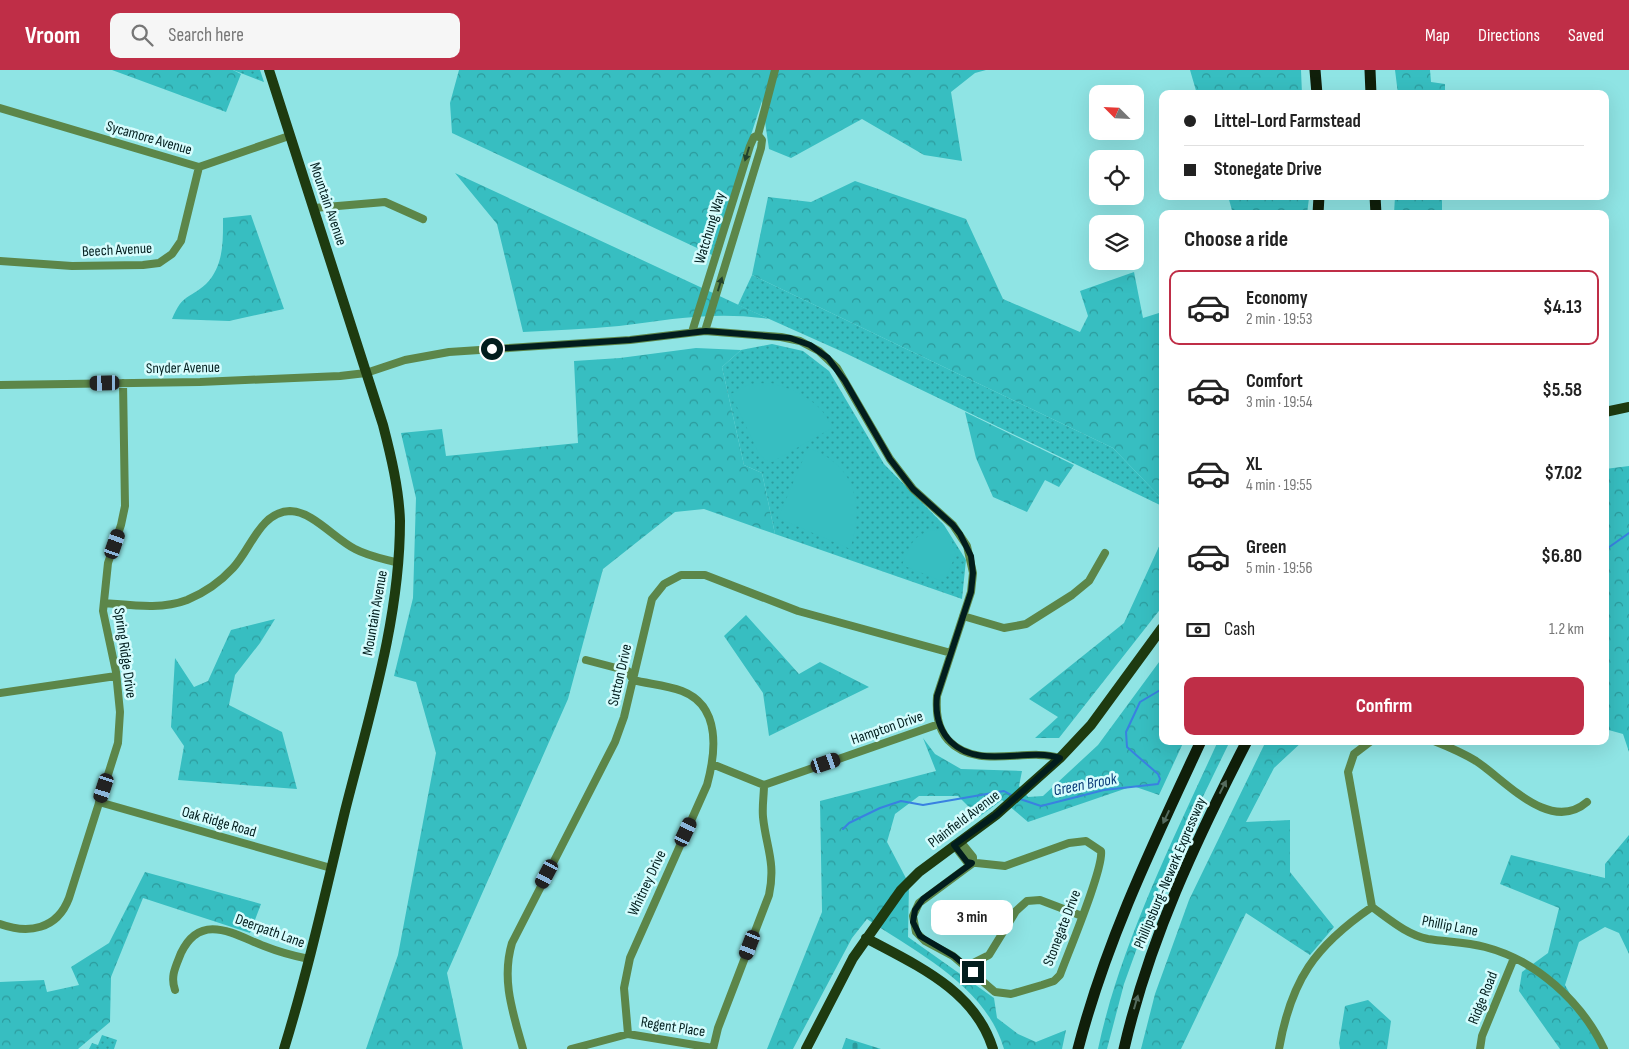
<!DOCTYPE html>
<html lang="en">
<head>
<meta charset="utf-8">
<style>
  body { margin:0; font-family:"Sofia Sans Condensed",sans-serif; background:#f6f6f6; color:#222; height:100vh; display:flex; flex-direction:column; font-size:19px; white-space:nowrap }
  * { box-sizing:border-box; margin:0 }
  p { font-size:16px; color:#767676 }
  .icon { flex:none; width:28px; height:28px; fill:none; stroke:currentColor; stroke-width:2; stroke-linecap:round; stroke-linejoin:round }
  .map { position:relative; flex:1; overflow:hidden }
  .side { position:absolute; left:1159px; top:140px; width:450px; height:535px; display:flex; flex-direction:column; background:#fff; border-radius:10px; box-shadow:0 5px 20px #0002 }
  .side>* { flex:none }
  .banner { position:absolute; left:1159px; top:20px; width:450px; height:110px; border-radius:10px; box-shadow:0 5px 20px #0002; display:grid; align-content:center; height:110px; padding:0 25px; background:#fff }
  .needle { width:32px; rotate:294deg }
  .tools { position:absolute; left:1089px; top:15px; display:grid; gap:10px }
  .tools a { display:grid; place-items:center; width:55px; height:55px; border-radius:10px; background:#fff; box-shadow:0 5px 20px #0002; font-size:25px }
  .end { position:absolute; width:22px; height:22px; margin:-11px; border:6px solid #021d1d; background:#fff; box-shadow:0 0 0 2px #fff }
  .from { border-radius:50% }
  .bubble { position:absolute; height:35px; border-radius:10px; background:#fff; box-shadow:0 5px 20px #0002; font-size:16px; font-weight:700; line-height:35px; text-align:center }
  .car { position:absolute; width:15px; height:30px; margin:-15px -8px; border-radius:6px; box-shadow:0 0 4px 1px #0007; background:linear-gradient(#222 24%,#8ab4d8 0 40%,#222 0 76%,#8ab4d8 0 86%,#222 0) }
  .banner b { display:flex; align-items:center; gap:18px; height:48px; font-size:19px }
  .banner b+b { border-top:1px solid #e0e0e0 }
  .banner i { width:12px; height:12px; background:#222 }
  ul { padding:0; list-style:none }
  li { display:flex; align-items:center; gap:15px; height:75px; margin:0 10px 8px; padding:0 15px; border:2px solid transparent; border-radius:10px }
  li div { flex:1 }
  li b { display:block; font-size:19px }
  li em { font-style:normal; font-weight:700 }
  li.active { border-color:#bf2e47 }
  li>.icon { width:45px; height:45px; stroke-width:1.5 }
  h2 { padding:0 25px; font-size:22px; line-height:60px }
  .pay { display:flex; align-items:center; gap:12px; height:55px; padding:0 25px; font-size:19px }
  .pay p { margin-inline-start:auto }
  .primary-button { display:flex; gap:10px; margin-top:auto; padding:10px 25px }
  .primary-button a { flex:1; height:58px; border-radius:10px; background:#bf2e47; color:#fff; font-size:20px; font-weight:700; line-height:58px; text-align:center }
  header { display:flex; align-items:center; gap:30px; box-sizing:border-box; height:70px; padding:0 25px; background:#bf2e47; color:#fff }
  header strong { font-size:24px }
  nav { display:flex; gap:28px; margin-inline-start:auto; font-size:18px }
  .search { width:350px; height:45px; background:#f6f6f6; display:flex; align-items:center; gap:12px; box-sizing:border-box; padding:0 18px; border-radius:10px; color:#767676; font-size:19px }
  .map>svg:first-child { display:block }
</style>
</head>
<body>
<header>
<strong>Vroom</strong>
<div class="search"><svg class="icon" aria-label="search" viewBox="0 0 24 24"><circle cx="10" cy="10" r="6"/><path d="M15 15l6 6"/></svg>Search here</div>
<nav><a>Map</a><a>Directions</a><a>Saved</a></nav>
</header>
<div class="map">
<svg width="1629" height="979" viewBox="0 0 1629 979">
  <defs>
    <pattern id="grass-dots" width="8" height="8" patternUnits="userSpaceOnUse" patternTransform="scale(1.25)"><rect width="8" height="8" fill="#37bec1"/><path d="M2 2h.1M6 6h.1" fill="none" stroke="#2c9a9c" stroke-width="1.8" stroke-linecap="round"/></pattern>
    <pattern id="forest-crowns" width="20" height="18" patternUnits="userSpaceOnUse" patternTransform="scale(1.25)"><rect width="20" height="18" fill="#37bec1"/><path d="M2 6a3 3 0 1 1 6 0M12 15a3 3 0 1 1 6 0" fill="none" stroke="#2c9a9c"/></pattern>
    <pattern id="cemetery-stones" width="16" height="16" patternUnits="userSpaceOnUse" patternTransform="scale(1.25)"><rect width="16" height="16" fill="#37bec1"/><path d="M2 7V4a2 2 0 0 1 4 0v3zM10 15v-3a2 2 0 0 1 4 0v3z" fill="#2c9a9c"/></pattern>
  </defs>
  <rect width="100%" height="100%" fill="#8fe4e4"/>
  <path fill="url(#grass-dots)" d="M233,0h27l4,12z
    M752,205l361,173 49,51v7l-319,-154 -105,-47z
    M772,274l31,7 26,20 55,93 60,61 22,35 -4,39 -187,-65 -13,-61 -18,-8 -22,-98 19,-17z
    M102,965l15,5 -3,9h-25l3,-6 6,2z"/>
  <path fill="url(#forest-crowns)" d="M112,0h121l8,4 -15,38z
    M459,0h527l-11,3 -24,19 11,69 -38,-6 -62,-36 -71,39 -22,-9 -7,-48 -50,154 -260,-122 -2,-30z
    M1190,0h111l1,24h-105z
    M1395,0h35l1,12 14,2v10h-47z
    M455,103l314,146c-53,-8 -97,0 -150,7 -32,3 -64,4 -96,6l-26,-108z
    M855,111l111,38 37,80 77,33 8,-16 -8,-25 54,-19 9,46 19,-6v187l-49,-51 -361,-173 16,-78 43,5z
    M1228,126h81v2l-2,16h-74z
    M1395,126h47v18h-48z
    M251,145l33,94 -55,12 -57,-2c11,-26 16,-19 34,-35 18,-18 17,-43 17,-66z
    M696,278l45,2 -19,17 22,98 18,8 13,61 -71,-25 -29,3 -72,57 -35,130 -121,274 16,76h-97l32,-94 38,-202 -20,-71 -22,-6 19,-78 3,-100 -15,-65 41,-4 4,27 132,-13 -4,-82 46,-3z
    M965,342l109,53 -15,22 -14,-7 -18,32 -34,-15 -17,-39z
    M1629,396v286l-6,-18 -18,-5v-260z
    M1162,470v67l-103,131h-24l23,-21 -29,-18 95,-76z
    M746,545l53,59 21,-12 49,25 -100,49 -6,-43 -39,-57z
    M275,549l-15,24 -25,32 -6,30 53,27 15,57 -119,-9 6,-34 -13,-19 4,-69 19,29 14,-6 23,-51z
    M1162,588v83h22l-25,54 -26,-9 -105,36 -26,-22 -23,17 -21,-21h-39l-24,18 -8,28 22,42 -1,53 86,61 3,20 21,16 18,8 30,-12 -4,19h-58c-18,-63 -87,-96 -137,-130l-15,19 -59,111h-26l55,-137 -2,-111 116,-30 -13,-33 12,16 26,15 61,2 -3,15 9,11 15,-1 55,-51z
    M1218,671h12l-71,146 -35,97 -17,65h-9c22,-104 76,-211 120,-308z
    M1266,671h37l-29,27 -28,54 44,-2v52l44,55 -24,28 -64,-42 -65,136h-40l14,-55 34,-94z
    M1629,765v119l-10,-21 -14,-6 -26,15 -14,43 36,64h-41l-41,-58 3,-19 26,-19 11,-45 -59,-24 11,-29 94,23v-14z
    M145,802l116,32 -11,29 -107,-35 -32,79 -1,45 -32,27h-78v-67l44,-2 3,12 32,-7 -8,-18 38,-24z
    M1368,930l23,21 -4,28h-47l-1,-6 6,-37z"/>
  <path fill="url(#cemetery-stones)" d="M846,968l35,11h-39z"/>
  <path fill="#37bec1" d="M771,313c25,7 52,19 61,45l-60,34 -7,-2 -7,-8 -27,-58 18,-10z
    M808,378c47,16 57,56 42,101l-72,-31z
    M934,460l10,1 7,8 5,15 -12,28 -42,-17c9,-19 9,-30 32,-35z"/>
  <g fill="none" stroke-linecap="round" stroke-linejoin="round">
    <path stroke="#3981e1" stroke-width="2" d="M1605,480l24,-17
      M1020,729l21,7 63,-16 54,-6 2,-5 -2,-5 -31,-27 -1,-15 14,-30 22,-13
      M843,759l6,-6 31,-15 21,-7 22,4 81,-14 9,5"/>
    <path stroke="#5c8649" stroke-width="8" d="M0,38l199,59 90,-31
      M758,65l17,-65
      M314,138l71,-6 38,17
      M0,191l72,5 71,-1 16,-2 13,-9 9,-13 18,-74
      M692,262l58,-186 4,-9 4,-2 4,5 -1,8 -56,183
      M0,315l200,-3 140,-6 26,-3 39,-13 44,-8 181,-12 75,-9 76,6 19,4 19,10 18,17 53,91 23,30 40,36 14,21 6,27 -2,19 -34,104c-1,16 0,31 11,44 29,31 77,7 112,18
      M104,533c27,2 57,7 83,-3 17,-7 34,-19 46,-32 18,-19 27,-56 57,-57 22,0 45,28 65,38 13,7 29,10 43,14
      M963,546l41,12 22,-4 46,-29 17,-14 16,-28
      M586,590l42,11 5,9c16,4 33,5 49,11 39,15 34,61 25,94l-77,173 -6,30 4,46
      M0,623l116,-17
      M1371,671l-17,13 -6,18 24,135c17,12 35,28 56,32 19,3 38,3 57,8 51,13 97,55 119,102
      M1434,671c15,6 29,12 42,20 29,19 74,73 111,41
      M712,694l52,21
      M99,732l232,66
      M960,771l13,16v6
      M954,775l13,17 38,4 64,-23 17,-2 15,10c3,17 -33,102 -41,124l-6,6 -12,4 -31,9 -16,-2 -42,-36 -28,-15 -9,-9 -3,-16 6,-13 54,-40
      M0,854c28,10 57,6 69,-26l49,-155 2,-31 -4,-40 -13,-61 5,-48 13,-38 4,-19 -2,-123
      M967,896l22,-11 27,-44 11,-10 13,-1 42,16
      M175,920c-5,-14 1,-24 6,-37 20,-42 54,-18 83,-7 15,6 30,10 45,13
      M523,979c-10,-36 -22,-69 -11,-106l103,-201 9,-25 28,-118 12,-15 17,-9h24l93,36 153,42
      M571,979l57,-15 85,14
      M713,979l5,-21 51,-133c7,-33 -3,-48 -6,-78 -1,-11 1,-22 1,-32l175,-61
      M1279,979c12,-69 36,-103 93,-142
      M1480,979l2,-13 32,-78"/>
    <path stroke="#1e3b10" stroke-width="10" d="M269,0l114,355c8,31 16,64 17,96 0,99 -31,195 -55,290 -19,79 -37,160 -61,238
      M1605,342l24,-5
      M866,868c50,27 109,52 127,111
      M806,979l47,-91 48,-68 18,-18 77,-57 64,-57 31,-33 71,-97"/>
    <path stroke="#101f0a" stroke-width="11" d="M1315,0l2,24
      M1370,0l1,24
      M1375,126l1,18
      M1318,144l1,-18
      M1078,979c28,-108 76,-207 123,-308
      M1124,979c25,-109 72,-209 123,-308"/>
  </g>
  <defs><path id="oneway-solid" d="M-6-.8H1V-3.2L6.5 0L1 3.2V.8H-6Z" transform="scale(1.25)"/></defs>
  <g fill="#22422c">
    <use href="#oneway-solid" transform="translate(747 84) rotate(107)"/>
    <use href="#oneway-solid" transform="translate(720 214) rotate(-73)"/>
  </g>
  <g fill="#556c5f">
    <use href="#oneway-solid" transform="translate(1223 717) rotate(-63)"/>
    <use href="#oneway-solid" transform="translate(1166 747) rotate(115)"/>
    <use href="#oneway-solid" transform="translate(1136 932) rotate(-74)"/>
  </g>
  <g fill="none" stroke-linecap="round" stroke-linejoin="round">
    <path stroke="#021d1d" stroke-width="6" d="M492,279l138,-9 76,-9 84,7 20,7 18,13 17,23 45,78 23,30 40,36 7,9 11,22 2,17 -2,19 -34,104c-2,18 1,33 14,46 29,28 75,5 109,16l-64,57 -42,30 13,17 5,1 -49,36 -8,11 -2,12 7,14 34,20 19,16"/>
  </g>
  <g text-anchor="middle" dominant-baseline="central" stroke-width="5" stroke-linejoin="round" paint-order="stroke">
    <g font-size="15" fill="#021d1d" stroke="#d5fcfd">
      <text transform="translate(149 68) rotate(16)">Sycamore Avenue</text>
      <text transform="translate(328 134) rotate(71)">Mountain Avenue</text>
      <text transform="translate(710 158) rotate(-73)">Watchung Way</text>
      <text transform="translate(117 180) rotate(-3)">Beech Avenue</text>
      <text transform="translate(183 298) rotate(-1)">Snyder Avenue</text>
      <text transform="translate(375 543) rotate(-80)">Mountain Avenue</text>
      <text transform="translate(125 583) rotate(82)">Spring Ridge Drive</text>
      <text transform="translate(620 605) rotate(-77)">Sutton Drive</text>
      <text transform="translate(887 658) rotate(-19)">Hampton Drive</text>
      <text transform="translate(964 749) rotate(-37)">Plainfield Avenue</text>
      <text transform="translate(219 752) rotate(16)">Oak Ridge Road</text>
      <text transform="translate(1170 803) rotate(-67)">Phillipsburg-Newark Expressway</text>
      <text transform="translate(647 813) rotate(-65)">Whitney Drive</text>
      <text transform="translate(1450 856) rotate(11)">Phillip Lane</text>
      <text transform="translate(1062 858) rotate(-69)">Stonegate Drive</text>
      <text transform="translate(270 861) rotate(20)">Deerpath Lane</text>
      <text transform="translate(1483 928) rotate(-68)">Ridge Road</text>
      <text transform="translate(673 957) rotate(9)">Regent Place</text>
    </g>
    <g font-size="16" font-style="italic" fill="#093b78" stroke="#d5fcfd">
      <text transform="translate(1085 715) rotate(-11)">Green Brook</text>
    </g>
  </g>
</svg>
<div class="tools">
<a><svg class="needle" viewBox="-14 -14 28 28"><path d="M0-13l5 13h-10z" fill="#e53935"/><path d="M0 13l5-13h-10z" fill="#767676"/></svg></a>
<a><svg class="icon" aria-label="locate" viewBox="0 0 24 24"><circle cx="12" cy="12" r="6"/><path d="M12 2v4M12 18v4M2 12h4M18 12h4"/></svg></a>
<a><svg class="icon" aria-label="layers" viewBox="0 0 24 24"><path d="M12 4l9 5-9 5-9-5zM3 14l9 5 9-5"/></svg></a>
</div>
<i class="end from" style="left:492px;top:279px"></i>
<i class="end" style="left:973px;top:902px"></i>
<div class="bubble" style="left:931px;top:830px;width:82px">3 min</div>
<i class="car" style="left:105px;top:313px;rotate:269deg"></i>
<i class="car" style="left:115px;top:474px;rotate:19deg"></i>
<i class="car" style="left:826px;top:693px;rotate:71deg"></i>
<i class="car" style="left:104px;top:718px;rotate:198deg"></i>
<i class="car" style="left:686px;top:762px;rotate:25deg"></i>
<i class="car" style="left:547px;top:804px;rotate:208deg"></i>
<i class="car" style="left:750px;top:875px;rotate:201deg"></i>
<div class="banner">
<b><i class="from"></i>Littel-Lord Farmstead</b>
<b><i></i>Stonegate Drive</b>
</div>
<section class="side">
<h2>Choose a ride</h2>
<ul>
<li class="active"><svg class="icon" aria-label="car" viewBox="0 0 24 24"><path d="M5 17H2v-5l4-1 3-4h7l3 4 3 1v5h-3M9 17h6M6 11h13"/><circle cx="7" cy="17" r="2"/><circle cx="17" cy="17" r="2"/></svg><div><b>Economy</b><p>2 min · 19:53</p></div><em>$4.13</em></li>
<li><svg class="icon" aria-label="car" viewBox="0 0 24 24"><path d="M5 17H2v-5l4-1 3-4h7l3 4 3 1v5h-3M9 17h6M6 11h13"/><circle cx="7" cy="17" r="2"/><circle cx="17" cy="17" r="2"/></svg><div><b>Comfort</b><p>3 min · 19:54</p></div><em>$5.58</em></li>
<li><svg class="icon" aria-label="car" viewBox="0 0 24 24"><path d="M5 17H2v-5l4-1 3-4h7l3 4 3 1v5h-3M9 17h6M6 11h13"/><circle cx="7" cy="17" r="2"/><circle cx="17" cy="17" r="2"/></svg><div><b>XL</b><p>4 min · 19:55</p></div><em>$7.02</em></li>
<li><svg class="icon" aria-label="car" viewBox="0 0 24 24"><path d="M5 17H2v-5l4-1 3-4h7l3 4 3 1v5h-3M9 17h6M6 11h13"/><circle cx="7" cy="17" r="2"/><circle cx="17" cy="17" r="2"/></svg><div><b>Green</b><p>5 min · 19:56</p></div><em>$6.80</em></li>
</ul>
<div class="pay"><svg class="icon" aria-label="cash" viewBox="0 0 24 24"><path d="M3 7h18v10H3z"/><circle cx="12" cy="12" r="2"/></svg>Cash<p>1.2 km</p></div>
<div class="primary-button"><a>Confirm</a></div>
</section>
</div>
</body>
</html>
